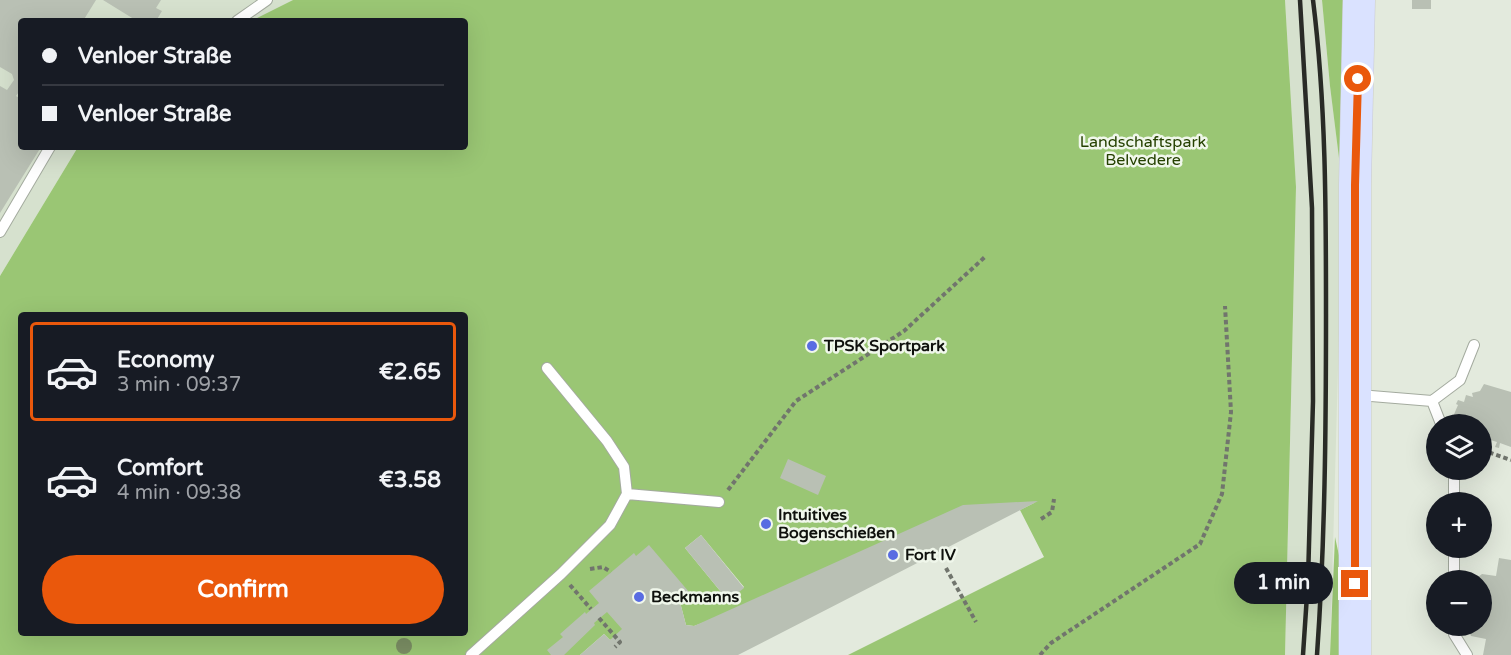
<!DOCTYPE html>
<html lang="en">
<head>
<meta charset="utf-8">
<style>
  body { margin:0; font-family:"Varela Round",sans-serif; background:#20242c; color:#f1f3f6; height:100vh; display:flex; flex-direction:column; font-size:22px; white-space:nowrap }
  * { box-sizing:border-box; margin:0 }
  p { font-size:20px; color:#9ea1a6 }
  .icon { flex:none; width:33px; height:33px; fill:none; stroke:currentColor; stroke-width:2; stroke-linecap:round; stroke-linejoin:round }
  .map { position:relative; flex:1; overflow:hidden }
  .drawer { position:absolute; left:18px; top:312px; width:450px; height:324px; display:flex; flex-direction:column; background:#171b24; border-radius:6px; box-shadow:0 6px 24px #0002 }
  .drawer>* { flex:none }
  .banner { position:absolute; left:18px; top:18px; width:450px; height:132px; border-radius:6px; box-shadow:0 6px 24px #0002; display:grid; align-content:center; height:132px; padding:0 24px; background:#171b24 }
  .tools { position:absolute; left:1426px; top:414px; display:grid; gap:12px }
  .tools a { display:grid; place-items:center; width:66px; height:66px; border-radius:50%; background:#171b24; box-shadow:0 6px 24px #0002; font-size:30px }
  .end { position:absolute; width:27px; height:27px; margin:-14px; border:8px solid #ea580c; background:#fff; box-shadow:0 0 0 3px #fff }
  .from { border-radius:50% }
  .bubble { position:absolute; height:42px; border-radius:21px; background:#171b24; box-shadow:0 6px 24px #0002; font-size:20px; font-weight:800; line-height:42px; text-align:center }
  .banner b { display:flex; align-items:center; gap:21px; height:57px; font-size:22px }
  .banner b+b { border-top:2px solid #363941 }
  .banner i { width:15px; height:15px; background:#f1f3f6 }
  ul { padding:10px 0 0; list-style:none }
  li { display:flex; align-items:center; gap:18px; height:99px; margin:0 12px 9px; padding:0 12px; border:3px solid transparent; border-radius:6px }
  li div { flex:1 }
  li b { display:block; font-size:22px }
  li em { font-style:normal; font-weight:800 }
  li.current { border-color:#ea580c }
  li>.icon { width:54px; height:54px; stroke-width:1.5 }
  .primary-button { display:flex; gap:12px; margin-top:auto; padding:12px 24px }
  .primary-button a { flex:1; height:69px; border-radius:36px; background:#ea580c; color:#fff; font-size:24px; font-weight:800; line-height:69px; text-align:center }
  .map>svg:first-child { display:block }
</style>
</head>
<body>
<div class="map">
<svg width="1511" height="655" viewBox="0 0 1511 655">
  <rect width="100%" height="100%" fill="#e3eadd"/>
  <path fill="#d6e1ce" d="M0,0h293l-42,21h-230v126h57l-78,129z
    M1285,0h37l8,86 13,104 -13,465h-45l11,-468z"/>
  <path fill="#9ac674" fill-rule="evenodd" d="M293,0h992l11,187 -11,468h-437l196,-98 -24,-47 16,-8 -342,124 -8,-1 -5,-19 -3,-3 -68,37 -6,-6 -24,21h-580v-379l78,-129h387v-126h-214zM21,315h444v318h-444zM701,535l43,52 -20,17 -7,-9 4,-3 -36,-44z
    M1322,0h24l-3,190 -13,-104z
    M1335,537l10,46 -1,72h-14z"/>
  <path fill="#b9c0b4" d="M0,0h96l-13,21h-62v68l-5,7 5,3v48h20l-41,66v-127l7,4 7,-10 -2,-6 -12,-7z
    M103,0h58l-5,8 6,3 -6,10h-19z
    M1412,0h19v9h-19z
    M1484,384l27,8v55l-11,-4 -1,5 -4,-1 2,-5 -13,-4 -2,6v-20h-24l1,-2 -7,-3 6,-14 -2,-1 2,-4 6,2 2,-7 7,2 -1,-4 8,-2z
    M788,459l38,17 -8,19 -38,-17z
    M1038,501l-300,154h-158l24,-21 6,6 12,-11 -15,-17 -13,11 1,2 -31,30h-13l-4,-5 16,-13 -3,-3 25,-22 1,2 13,-11 -10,-12 45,-38 2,3 13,-11 40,47 -11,11 3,3 5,19 8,1 269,-121z
    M701,535l43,53 -20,16 -7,-9 4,-3 -36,-44z
    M1499,558l12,2v95h-28l3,-16 -15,-3 -2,-4 1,-6h12v-46h-5l1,-3 4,-3 14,2z"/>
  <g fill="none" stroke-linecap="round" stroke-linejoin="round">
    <g stroke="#a4ab9f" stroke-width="12">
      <path id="service" d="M237,21l30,-21
        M0,232l50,-85
        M1359,395l73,6 9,23
        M1432,401l28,-21 14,-35
        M627,494l92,8
        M1454,502v-32
        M1454,580v-32
        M1454,626v8l13,21
        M471,655l90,-81 49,-49 17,-31 -3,-27 -17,-26 -60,-73"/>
    </g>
    <g stroke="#cacbca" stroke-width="33">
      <path id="primary" d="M1355,655v-470l4,-185"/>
    </g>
    <path stroke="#71756d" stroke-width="4" stroke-dasharray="4.5 3" stroke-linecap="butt" d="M1482,450l29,10
      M728,490l68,-89 108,-70 82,-75
      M1041,519l11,-7 2,-13
      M946,568l30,54
      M590,569l13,-2 8,5
      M570,585l21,24
      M599,618l21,24 -5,5
      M1040,655l11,-12 149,-99 22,-50 9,-82 -6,-106"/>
    <use href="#service" stroke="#fff" stroke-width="10"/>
    <use href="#primary" stroke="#dae2ff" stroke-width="32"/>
    <path stroke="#292b26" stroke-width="4.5" d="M1300,0l12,208 1,193 -5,179 -5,75
      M1313,0c13,104 13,209 13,314 0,114 -1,227 -9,341"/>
  </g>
  <circle fill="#7a8d63" cx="404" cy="646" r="8"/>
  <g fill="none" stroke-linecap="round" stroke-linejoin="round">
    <path stroke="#ea580c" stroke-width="8" d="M1355,584v-399l3,-106"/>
  </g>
  <g fill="#596ce2" stroke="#f0f7eb" stroke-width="2">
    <circle cx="812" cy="346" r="6"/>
    <circle cx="766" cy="524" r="6"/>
    <circle cx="893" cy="555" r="6"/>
    <circle cx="639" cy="597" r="6"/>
  </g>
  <g text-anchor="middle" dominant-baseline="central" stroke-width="5" stroke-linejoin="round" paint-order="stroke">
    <g font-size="16" fill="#254100" stroke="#f0f7eb">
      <text x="1143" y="142">Landschaftspark<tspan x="1143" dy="18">Belvedere</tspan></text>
    </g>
    <g font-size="16" font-weight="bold" fill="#0f110d" stroke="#f0f7eb" text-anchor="start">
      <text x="824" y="346">TPSK Sportpark</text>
      <text x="778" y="515">Intuitives<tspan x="778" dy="18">Bogenschießen</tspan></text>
      <text x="905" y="555">Fort IV</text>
      <text x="651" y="597">Beckmanns</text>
    </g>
  </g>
</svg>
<div class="tools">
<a><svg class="icon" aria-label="layers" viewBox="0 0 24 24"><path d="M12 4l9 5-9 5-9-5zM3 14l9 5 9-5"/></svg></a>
<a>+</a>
<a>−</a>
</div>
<i class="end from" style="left:1358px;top:79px"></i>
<i class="end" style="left:1355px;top:584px"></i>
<div class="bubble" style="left:1234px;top:562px;width:99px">1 min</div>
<div class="banner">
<b><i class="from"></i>Venloer Straße</b>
<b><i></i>Venloer Straße</b>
</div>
<section class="drawer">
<ul>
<li class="current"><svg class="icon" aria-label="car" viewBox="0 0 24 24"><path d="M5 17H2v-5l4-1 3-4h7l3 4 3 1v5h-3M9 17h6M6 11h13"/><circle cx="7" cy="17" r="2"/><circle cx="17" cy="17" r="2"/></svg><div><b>Economy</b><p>3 min · 09:37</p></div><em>€2.65</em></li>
<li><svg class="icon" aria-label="car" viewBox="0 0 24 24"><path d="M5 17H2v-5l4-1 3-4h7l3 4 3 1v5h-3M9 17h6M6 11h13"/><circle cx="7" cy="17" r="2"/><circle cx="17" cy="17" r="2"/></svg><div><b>Comfort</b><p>4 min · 09:38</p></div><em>€3.58</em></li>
</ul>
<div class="primary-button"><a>Confirm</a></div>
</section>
</div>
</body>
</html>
